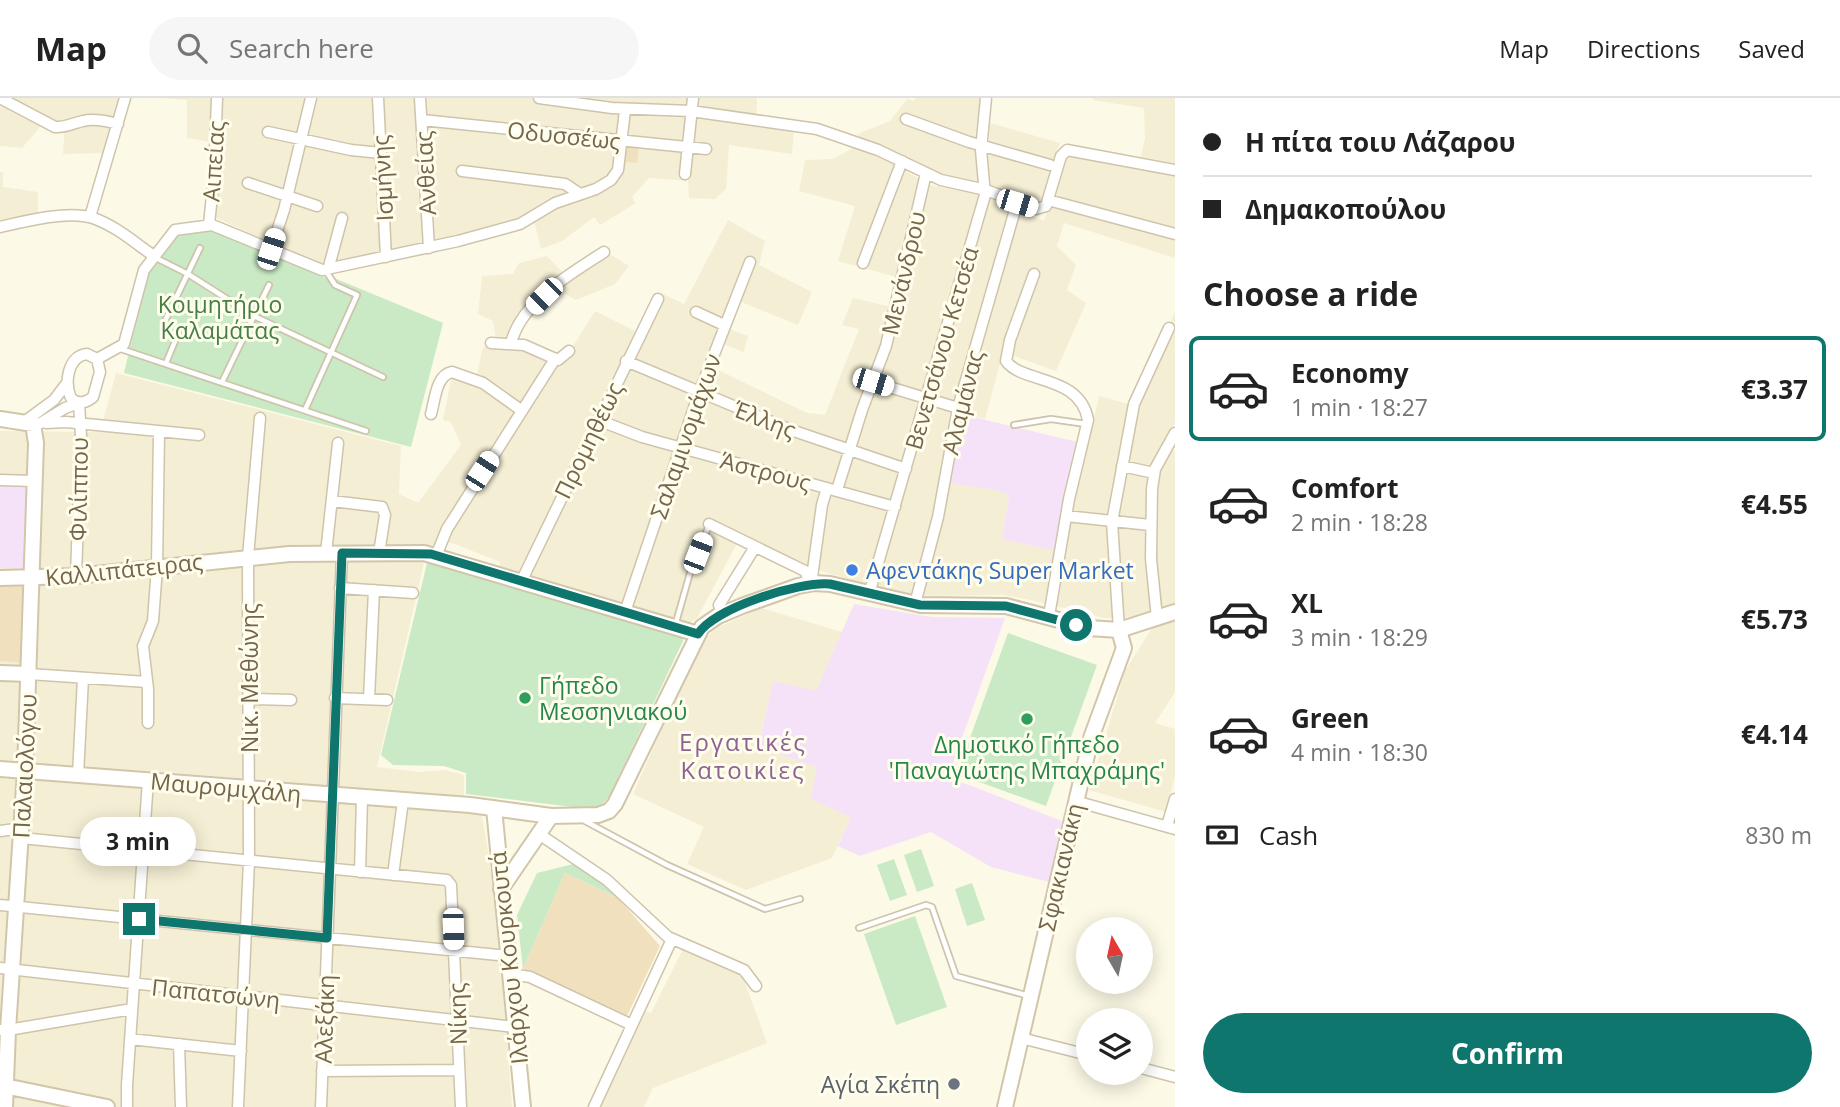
<!DOCTYPE html>
<html lang="en">
<head>
<meta charset="utf-8">
<style>
  body { margin:0; font-family:"Open Sans",sans-serif; background:#f6f6f6; color:#222; height:100vh; display:flex; flex-direction:column; font-size:26px; white-space:nowrap }
  * { box-sizing:border-box; margin:0 }
  p { font-size:23px; color:#767676 }
  .icon { flex:none; width:38px; height:38px; fill:none; stroke:currentColor; stroke-width:2; stroke-linecap:round; stroke-linejoin:round }
  .map { position:relative; flex:1; overflow:hidden }
  .drawer { display:flex; flex-direction:column; background:#fff; width:665px }
  .drawer>* { flex:none }
  .top-card { display:grid; align-content:center; height:154px; padding:0 28px; background:#fff }
  .needle { width:46px; rotate:351deg }
  .tools { position:absolute; left:1076px; top:819px; display:grid; gap:14px }
  .tools a { display:grid; place-items:center; width:77px; height:77px; border-radius:50%; background:#fff; box-shadow:0 4px 18px #0003; font-size:35px }
  .end { position:absolute; width:32px; height:32px; margin:-16px; border:9px solid #0f766e; background:#fff; box-shadow:0 0 0 4px #fff }
  .from { border-radius:50% }
  .bubble { position:absolute; height:49px; border-radius:24px; background:#fff; box-shadow:0 4px 18px #0003; font-size:23px; font-weight:700; line-height:49px; text-align:center }
  .car { position:absolute; width:21px; height:42px; margin:-21px -10px; border-radius:9px; box-shadow:0 0 5px 2px #0007; background:linear-gradient(#fff 24%,#345 0 40%,#fff 0 76%,#345 0 86%,#fff 0) }
  .top-card b { display:flex; align-items:center; gap:24px; height:66px; font-size:26px }
  .top-card b+b { border-top:2px solid #e0e0e0 }
  .top-card i { width:18px; height:18px; background:#222 }
  ul { padding:0; list-style:none }
  li { display:flex; align-items:center; gap:21px; height:105px; margin:0 14px 10px; padding:0 14px; border:4px solid transparent; border-radius:10px }
  li div { flex:1 }
  li b { display:block; font-size:26px }
  li em { font-style:normal; font-weight:700 }
  li.active { border-color:#0f766e }
  li>.icon { width:63px; height:63px; stroke-width:1.5 }
  h2 { padding:0 28px; font-size:32px; line-height:84px }
  .pay { display:flex; align-items:center; gap:18px; height:77px; padding:0 28px; font-size:26px }
  .pay p { margin-inline-start:auto }
  .button { display:flex; gap:14px; margin-top:auto; padding:14px 28px }
  .button a { flex:1; height:80px; border-radius:42px; background:#0f766e; color:#fff; font-size:28px; font-weight:700; line-height:80px; text-align:center }
  header { display:flex; align-items:center; gap:42px; box-sizing:border-box; height:98px; padding:0 35px; background:#fff; border-bottom:2px solid #e0e0e0 }
  header strong { font-size:33px }
  nav { display:flex; gap:38px; margin-inline-start:auto; font-size:24px }
  .search { width:490px; height:63px; background:#f6f6f6; display:flex; align-items:center; gap:18px; box-sizing:border-box; padding:0 24px; border-radius:38px; color:#767676; font-size:26px }
  main { display:flex; flex:1; min-height:0 }
  .map>svg:first-child { display:block }
</style>
</head>
<body>
<header>
<strong>Map</strong>
<div class="search"><svg class="icon" aria-label="search" viewBox="0 0 24 24"><circle cx="10" cy="10" r="6"/><path d="M15 15l6 6"/></svg>Search here</div>
<nav><a>Map</a><a>Directions</a><a>Saved</a></nav>
</header>
<main>
<div class="map">
<svg width="1175" height="1009" viewBox="0 0 1175 1009">
  <rect width="100%" height="100%" fill="#fcf9e6"/>
  <path fill="#f4eed4" d="M0,0h121l-17,55 -41,1 2,-31h-12l-7,-3 -24,28 -22,-2z
    M159,0h598l-1,27 38,5 -2,24 -63,-9 -3,44 -11,10 -26,-1 -1,-17 -39,-3 -17,19 4,6 -36,22 -6,-8 -32,24 -21,8 -9,-37 -9,5 -45,14 -156,34 -106,-47 5,-74 -34,-6v-38z
    M916,0h64l-5,42 6,42 -40,-7 -85,-38 6,-5 28,-11 17,-22 7,2z
    M1093,0h82v65l-34,-6 4,-19 -1,-30 -51,-8z
    M990,25l70,20 -8,19 -63,-19z
    M855,49l40,18 35,20 51,10 63,26 5,-16 126,33v20l-111,-35 -7,23 19,19 -9,25 19,13 -30,68 -53,-19 -18,67 -35,-8 -11,70 56,9 14,5 -7,44 63,14 7,-40 27,-117 40,11 35,-79 -5,-3 6,-13v111l-14,24 14,4v241l-20,31 20,6v47l-9,36 -77,-22 36,-119 39,-62 -39,9h-21l-73,-18 -28,-5 -93,1 -86,-24 -83,-36 -44,82 -9,5 -189,-55 1,-6 -45,-18 -19,-4 -3,10h-6l-50,217 42,5 25,-2 20,5v38l18,2 16,98 14,194h-512v-676l100,1 16,-59 285,73 -2,48 19,9 43,-58 -10,-23 -8,-2 9,-45 23,8 8,-36h14l-4,-26 -15,-7 4,-38 31,-2 6,-11 28,-7 22,23 39,-26 21,13 -14,18 -39,16 -26,-15 -43,62 19,2 34,18 35,-56 48,24 20,-41 21,10 44,-84 37,21 -6,24 53,27 -14,33 -67,-27 -10,28 27,10 -4,16 -29,-11 -9,23 101,49 18,2 34,-86 -17,-4 11,-27 47,11 7,-29 -69,-19 17,-55 -56,-15 6,-31 28,-1z
    M1067,54l108,20v58l-122,-32z
    M987,55l63,16 -8,33 -5,2 -25,-7 -21,-12z
    M0,74h3v15l35,5v23l-21,1 -17,5z
    M761,510l81,24 -26,59 -43,-9 -15,64 59,21 34,50 -19,41 -86,32 -59,-26 17,-37 -71,-33 67,-152 17,-14z
    M683,851l58,23 26,71 -114,45 -9,19h-46l46,-96 7,2z"/>
  <path fill="#f6e2f8" d="M961,316l117,28 -23,109 -53,-12 7,-44 -14,-5 -47,-7z
    M0,387l28,1 -2,83 -26,-1z
    M854,506l78,13 73,1 -57,159 114,44 -13,61 -58,-15 -60,-35 -71,24 -22,-10 13,-29 -40,-18 6,-32 -59,-20 15,-66 43,10z"/>
  <path fill="#c9eac4" d="M202,132l17,2 110,47 5,-1 109,45 -32,124 -287,-74 24,-103 30,-36z
    M428,461l248,73 6,5 1,4 -73,154 -10,12 -11,2 -123,-15v-21l-22,-7 -51,-1 -12,-10z
    M1008,535l89,32 -51,141 -89,-32z
    M921,751l13,37 -17,6 -13,-37z
    M894,761l13,36 -17,6 -13,-36z
    M577,765l38,29 12,14 -9,-8 -53,-25 -42,96 -6,-54 20,-42z
    M972,785l13,37 -18,6 -12,-37z
    M915,818l32,91 -51,18 -32,-91z"/>
  <path fill="#f1e0be" d="M624,45l15,2 -2,18 -15,-2z
    M0,487h25l-3,78 -22,-2z
    M565,775l53,25 42,48 -33,70 -104,-47z"/>
  <g fill="none" stroke-linecap="round" stroke-linejoin="round">
    <g stroke="#cec4ac" stroke-width="8">
      <path id="lane" d="M154,159l34,17 66,42 129,61
        M165,223l35,-73
        M118,250l248,83
        M166,265l12,-29
        M222,284l47,-97
        M305,312l52,-115 -22,-10 -9,-14
        M1014,327l37,-6 35,5
        M675,528l15,-53 19,-48
        M585,723l82,44 98,44 35,-10
        M859,830l67,-23 6,2 24,69 73,20"/>
    </g>
    <g stroke="#cec4ac" stroke-width="13">
      <path id="street" d="M0,0l55,29c10,1 18,-4 28,-6 11,-3 24,0 35,3
        M378,0l8,159
        M420,0l9,150
        M539,0l73,10 79,3 126,18 61,21 63,30 45,10 50,19 10,-3 15,-50 6,-6 108,20
        M906,21l63,23 81,23
        M422,22l284,29
        M268,34l83,18 30,3
        M462,73l103,13 15,10
        M685,76l8,-76
        M248,85l69,23
        M1048,102l127,34
        M90,119l35,-119
        M209,126l5,-47 3,-79
        M0,129c25,-6 68,-17 93,-9 23,8 42,25 61,38
        M271,151l13,-39 27,-112
        M863,165l39,-102
        M328,172l14,-52
        M1034,176l-24,66 -4,21c16,23 74,13 82,59l-19,79 -20,117
        M696,214l28,13
        M491,245l33,2 34,15 11,-9
        M511,245c11,-42 58,-68 93,-91
        M87,256l10,5 3,13 -7,25c-7,6 -15,8 -22,1 -7,-16 -3,-42 16,-44z
        M97,261l27,-15 20,-74 31,-40 37,-5 110,45 136,-29 62,-17 35,-21 41,-14 15,-9 7,-10 7,-60
        M626,263l165,69 115,39
        M873,284l85,26
        M431,316c4,-14 5,-39 21,-42l31,11 38,27
        M598,322l44,17 253,70
        M24,324l30,-22 13,-17
        M46,325l20,-1 133,13
        M39,326l26,-16 14,-5 2,33 -5,140
        M1122,368l32,7
        M0,382l34,1
        M837,392l25,-80 24,-64 40,-173
        M332,403l50,6 3,8 -6,38
        M1066,418l84,9
        M709,426l96,47 6,13
        M326,455l12,-110
        M436,458l11,-27 108,-170
        M521,484l137,-283
        M811,486l11,-79 5,-17
        M340,490l73,5
        M869,496l116,-399 -4,-45 5,-52
        M915,506l23,-87 20,-109 59,-205
        M625,514l74,-219 51,-131
        M722,516l-3,-9 36,-58
        M1157,520l-6,-59 1,-70 3,-20 20,-36
        M1119,532l-7,-108 22,-118 35,-76
        M29,576l118,8
        M335,600l52,2
        M249,601l42,1
        M369,601l5,-109
        M148,625v-34l-5,-43 10,-25 4,-54 2,-135
        M78,677l5,-97
        M1075,703l100,28
        M1167,728l8,-27
        M0,733l22,-3
        M539,736l68,46 61,57 76,33 12,16
        M21,740l426,42 4,5 10,222
        M360,774l2,-74
        M393,777l10,-74
        M0,807l508,51
        M0,870l515,59
        M510,876l20,3 102,48
        M0,932h8l124,-21
        M1021,940l67,17
        M130,941l111,12
        M179,946l2,63
        M1141,970l34,9
        M322,973l137,-1
        M127,1009v-22l21,-305
        M238,1009l11,-246 -1,-304 12,-139
        M321,1009l21,-554
        M594,1009l78,-168"/>
    </g>
    <g stroke="#d1c6a9" stroke-width="18">
      <path id="secondary" d="M0,321l33,5 3,19 -11,328 -17,259 -3,77
        M0,480l76,-2 213,-22 135,-1 274,81
        M0,575l29,1
        M0,671l470,36 81,11 47,-1 11,-4 6,-7 87,-177 16,-11 24,-10 56,-20 17,-3 15,1 91,21 85,1 83,22 30,2 56,-18
        M494,710l29,299
        M501,791l50,-73
        M0,987l107,22
        M1005,1009l86,-369 33,-90 -5,-18"/>
    </g>
    <use href="#lane" stroke="#fff" stroke-width="4.5"/>
    <use href="#street" stroke="#fff" stroke-width="10"/>
    <use href="#secondary" stroke="#fff" stroke-width="14"/>
  </g>
  <g fill="none" stroke-linecap="round" stroke-linejoin="round">
    <path stroke="#0f766e" stroke-width="9" d="M139,821l188,19 15,-385 89,1 267,80c16,-26 102,-53 132,-50l90,21 86,1 70,19"/>
  </g>
  <circle fill="#3f7fe0" stroke="#fffdec" stroke-width="2.5" cx="852" cy="472" r="7"/>
  <g fill="#2e9e5b" stroke="#fffdec" stroke-width="2.5">
    <circle cx="525" cy="600" r="7"/>
    <circle cx="1027" cy="621" r="7"/>
  </g>
  <circle fill="#6b7280" stroke="#fffdec" stroke-width="2.5" cx="954" cy="986" r="7"/>
  <g text-anchor="middle" dominant-baseline="central" stroke-width="6" stroke-linejoin="round" paint-order="stroke">
    <g font-size="23" fill="#75654b" stroke="#fffdec">
      <text transform="translate(564 37) rotate(6)">Οδυσσέως</text>
      <text transform="translate(213 63) rotate(-86)">Αιπείας</text>
      <text transform="translate(425 75) rotate(-93)">Ανθείας</text>
      <text transform="translate(382 80) rotate(-93)">Ισμήνης</text>
      <text transform="translate(903 175) rotate(-77)">Μενάνδρου</text>
      <text transform="translate(941 250) rotate(-74)">Βενετσάνου Κετσέα</text>
      <text transform="translate(962 304) rotate(-76)">Αλαμάνας</text>
      <text transform="translate(765 321) rotate(21)">Έλλης</text>
      <text transform="translate(685 338) rotate(-71)">Σαλαμινομάχων</text>
      <text transform="translate(588 342) rotate(-64)">Προμηθέως</text>
      <text transform="translate(766 373) rotate(15)">Άστρους</text>
      <text transform="translate(78 391) rotate(-89)">Φιλίππου</text>
      <text transform="translate(124 471) rotate(-6)">Καλλιπάτειρας</text>
      <text transform="translate(249 580) rotate(-90)">Νικ. Μεθώνης</text>
      <text transform="translate(24 668) rotate(-87)">Παλαιολόγου</text>
      <text transform="translate(226 689) rotate(5)">Μαυρομιχάλη</text>
      <text transform="translate(1060 769) rotate(-77)">Σφακιανάκη</text>
      <text transform="translate(508 860) rotate(-96)">Ιλάρχου Κουρκουτά</text>
      <text transform="translate(216 895) rotate(6)">Παπατσώνη</text>
      <text transform="translate(457 916) rotate(-92)">Νίκης</text>
      <text transform="translate(324 921) rotate(-88)">Αλεξάκη</text>
    </g>
    <g font-size="23" fill="#478045" stroke="#fffdec">
      <text x="220" y="206">Κοιμητήριο<tspan x="220" dy="26">Καλαμάτας</tspan></text>
    </g>
    <g font-size="23" fill="#366cbe" stroke="#fffdec" text-anchor="start">
      <text x="866" y="472">Αφεντάκης Super Market</text>
    </g>
    <g font-size="23" fill="#27864d" stroke="#fffdec" text-anchor="start">
      <text x="539" y="587">Γήπεδο<tspan x="539" dy="26">Μεσσηνιακού</tspan></text>
      <text x="1027" y="646" text-anchor="middle">Δημοτικό Γήπεδο<tspan x="1027" dy="26">'Παναγιώτης Μπαχράμης'</tspan></text>
    </g>
    <g font-size="23" fill="#5b616d" stroke="#fffdec" text-anchor="end">
      <text x="940" y="986">Αγία Σκέπη</text>
    </g>
    <g font-size="24" letter-spacing="2" fill="#8e6291" stroke="#fffdec">
      <text x="743" y="643">Εργατικές<tspan x="743" dy="28">Κατοικίες</tspan></text>
    </g>
  </g>
</svg>
<div class="tools">
<a><svg class="needle" viewBox="-14 -14 28 28"><path d="M0-13l5 13h-10z" fill="#e53935"/><path d="M0 13l5-13h-10z" fill="#767676"/></svg></a>
<a><svg class="icon" aria-label="layers" viewBox="0 0 24 24"><path d="M12 4l9 5-9 5-9-5zM3 14l9 5 9-5"/></svg></a>
</div>
<i class="end from" style="left:1076px;top:527px"></i>
<i class="end" style="left:139px;top:821px"></i>
<div class="bubble" style="left:80px;top:719px;width:116px">3 min</div>
<i class="car" style="left:1017px;top:105px;rotate:107deg"></i>
<i class="car" style="left:271px;top:151px;rotate:18deg"></i>
<i class="car" style="left:544px;top:198px;rotate:225deg"></i>
<i class="car" style="left:873px;top:284px;rotate:107deg"></i>
<i class="car" style="left:482px;top:373px;rotate:33deg"></i>
<i class="car" style="left:698px;top:455px;rotate:21deg"></i>
<i class="car" style="left:453px;top:831px;rotate:178deg"></i>
</div>
<section class="drawer">
<div class="top-card">
<b><i class="from"></i>Η πίτα τοιυ Λάζαρου</b>
<b><i></i>Δημακοπούλου</b>
</div>
<h2>Choose a ride</h2>
<ul>
<li class="active"><svg class="icon" aria-label="car" viewBox="0 0 24 24"><path d="M5 17H2v-5l4-1 3-4h7l3 4 3 1v5h-3M9 17h6M6 11h13"/><circle cx="7" cy="17" r="2"/><circle cx="17" cy="17" r="2"/></svg><div><b>Economy</b><p>1 min · 18:27</p></div><em>€3.37</em></li>
<li><svg class="icon" aria-label="car" viewBox="0 0 24 24"><path d="M5 17H2v-5l4-1 3-4h7l3 4 3 1v5h-3M9 17h6M6 11h13"/><circle cx="7" cy="17" r="2"/><circle cx="17" cy="17" r="2"/></svg><div><b>Comfort</b><p>2 min · 18:28</p></div><em>€4.55</em></li>
<li><svg class="icon" aria-label="car" viewBox="0 0 24 24"><path d="M5 17H2v-5l4-1 3-4h7l3 4 3 1v5h-3M9 17h6M6 11h13"/><circle cx="7" cy="17" r="2"/><circle cx="17" cy="17" r="2"/></svg><div><b>XL</b><p>3 min · 18:29</p></div><em>€5.73</em></li>
<li><svg class="icon" aria-label="car" viewBox="0 0 24 24"><path d="M5 17H2v-5l4-1 3-4h7l3 4 3 1v5h-3M9 17h6M6 11h13"/><circle cx="7" cy="17" r="2"/><circle cx="17" cy="17" r="2"/></svg><div><b>Green</b><p>4 min · 18:30</p></div><em>€4.14</em></li>
</ul>
<div class="pay"><svg class="icon" aria-label="cash" viewBox="0 0 24 24"><path d="M3 7h18v10H3z"/><circle cx="12" cy="12" r="2"/></svg>Cash<p>830 m</p></div>
<div class="button"><a>Confirm</a></div>
</section>
</main>
</body>
</html>
